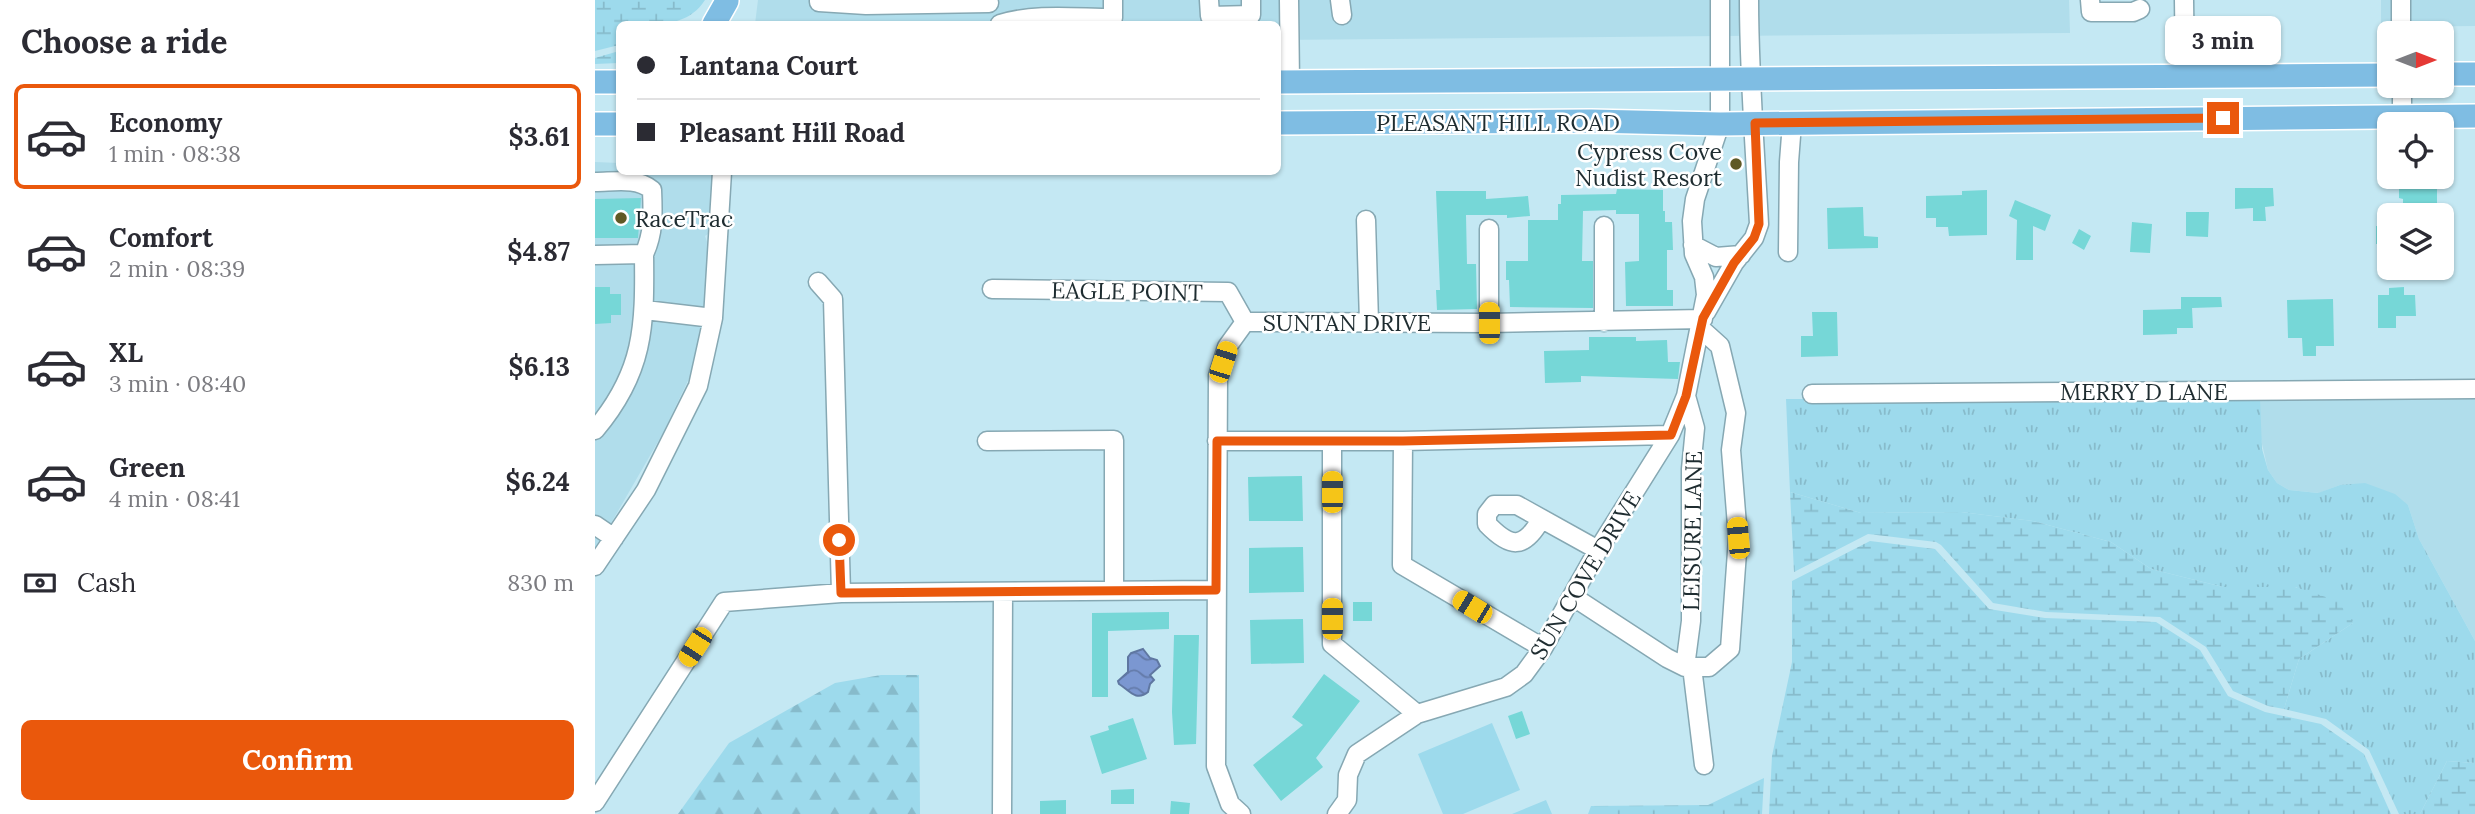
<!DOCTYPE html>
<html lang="en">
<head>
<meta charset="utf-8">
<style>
  body { margin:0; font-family:Lora,serif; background:#f7f7f7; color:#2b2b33; height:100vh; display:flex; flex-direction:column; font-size:26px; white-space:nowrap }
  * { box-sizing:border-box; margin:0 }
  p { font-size:23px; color:#7c7c81 }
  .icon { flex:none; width:38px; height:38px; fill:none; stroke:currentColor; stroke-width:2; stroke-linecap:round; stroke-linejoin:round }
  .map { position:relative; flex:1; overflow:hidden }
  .sheet { display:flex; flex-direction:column; background:#fff; width:595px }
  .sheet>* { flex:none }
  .hud { position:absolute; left:21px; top:21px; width:665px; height:154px; border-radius:10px; box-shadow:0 2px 5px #0004; display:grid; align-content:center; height:154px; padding:0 21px; background:#fff }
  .needle { width:46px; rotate:90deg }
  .buttons { position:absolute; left:1782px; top:21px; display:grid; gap:14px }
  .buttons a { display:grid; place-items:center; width:77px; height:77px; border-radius:10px; background:#fff; box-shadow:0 2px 5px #0004; font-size:35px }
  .end { position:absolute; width:32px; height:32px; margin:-16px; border:9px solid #ea580c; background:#fff; box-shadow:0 0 0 4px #fff }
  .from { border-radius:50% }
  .bubble { position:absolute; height:49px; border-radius:10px; background:#fff; box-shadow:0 2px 5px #0004; font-size:23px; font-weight:800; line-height:49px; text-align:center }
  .car { position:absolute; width:21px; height:42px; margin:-21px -10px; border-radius:9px; box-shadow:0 0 5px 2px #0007; background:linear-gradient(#f5c518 24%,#345 0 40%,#f5c518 0 76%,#345 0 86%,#f5c518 0) }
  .hud b { display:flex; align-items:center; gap:24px; height:66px; font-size:26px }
  .hud b+b { border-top:2px solid #e1e1e2 }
  .hud i { width:18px; height:18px; background:#2b2b33 }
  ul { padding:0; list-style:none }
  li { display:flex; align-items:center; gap:21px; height:105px; margin:0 14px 10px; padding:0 7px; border:4px solid transparent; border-radius:10px }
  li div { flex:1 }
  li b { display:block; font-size:26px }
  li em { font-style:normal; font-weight:800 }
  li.selected { border-color:#ea580c }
  li>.icon { width:63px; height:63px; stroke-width:1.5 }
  h2 { padding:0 21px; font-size:32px; line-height:84px }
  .pay { display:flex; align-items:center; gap:18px; height:77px; padding:0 21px; font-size:26px }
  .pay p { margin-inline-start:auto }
  .action { display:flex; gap:14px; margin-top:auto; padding:14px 21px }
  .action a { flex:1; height:80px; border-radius:10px; background:#ea580c; color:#fff; font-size:28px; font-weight:800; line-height:80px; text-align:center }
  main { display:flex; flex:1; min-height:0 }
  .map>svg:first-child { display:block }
</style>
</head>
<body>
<main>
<section class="sheet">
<h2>Choose a ride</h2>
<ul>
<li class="selected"><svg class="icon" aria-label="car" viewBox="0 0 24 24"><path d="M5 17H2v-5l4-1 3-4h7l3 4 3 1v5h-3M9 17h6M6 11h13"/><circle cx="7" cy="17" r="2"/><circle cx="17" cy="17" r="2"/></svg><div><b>Economy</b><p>1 min · 08:38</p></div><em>$3.61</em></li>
<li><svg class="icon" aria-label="car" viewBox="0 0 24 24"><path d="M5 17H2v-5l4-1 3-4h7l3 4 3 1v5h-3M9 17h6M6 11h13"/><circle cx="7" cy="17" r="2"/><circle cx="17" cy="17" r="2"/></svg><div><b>Comfort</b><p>2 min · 08:39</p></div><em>$4.87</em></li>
<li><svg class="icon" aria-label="car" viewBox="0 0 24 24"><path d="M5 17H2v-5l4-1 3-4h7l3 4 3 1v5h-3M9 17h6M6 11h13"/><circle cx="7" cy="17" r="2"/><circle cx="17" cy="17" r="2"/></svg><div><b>XL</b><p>3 min · 08:40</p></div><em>$6.13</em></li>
<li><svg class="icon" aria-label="car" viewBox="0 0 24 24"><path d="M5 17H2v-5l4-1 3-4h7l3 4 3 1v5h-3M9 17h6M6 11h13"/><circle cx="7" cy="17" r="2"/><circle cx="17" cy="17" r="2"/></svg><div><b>Green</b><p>4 min · 08:41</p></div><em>$6.24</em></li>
</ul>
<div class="pay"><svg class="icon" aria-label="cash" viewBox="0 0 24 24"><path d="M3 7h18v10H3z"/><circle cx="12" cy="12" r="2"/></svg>Cash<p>830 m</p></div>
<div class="action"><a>Confirm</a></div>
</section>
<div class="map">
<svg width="1880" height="814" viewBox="0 0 1880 814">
  <defs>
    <pattern id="grass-tufts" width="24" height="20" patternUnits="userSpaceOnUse" patternTransform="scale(1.75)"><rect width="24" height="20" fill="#9ddaec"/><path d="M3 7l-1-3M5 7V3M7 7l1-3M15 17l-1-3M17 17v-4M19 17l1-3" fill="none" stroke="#87bbcb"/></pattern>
    <pattern id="forest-firs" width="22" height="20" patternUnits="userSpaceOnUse" patternTransform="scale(1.75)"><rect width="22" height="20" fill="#9ddaec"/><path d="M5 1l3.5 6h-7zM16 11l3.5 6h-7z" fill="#87bbcb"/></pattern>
    <pattern id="wetland-marsh" width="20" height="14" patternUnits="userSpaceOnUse" patternTransform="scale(1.75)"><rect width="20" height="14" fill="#9ddaec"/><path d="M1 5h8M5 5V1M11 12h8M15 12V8" fill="none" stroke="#87bbcb"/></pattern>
    <pattern id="water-waves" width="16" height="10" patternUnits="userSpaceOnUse" patternTransform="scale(1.75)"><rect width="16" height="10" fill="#7b97d1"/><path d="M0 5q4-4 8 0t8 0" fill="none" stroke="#647baa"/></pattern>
  </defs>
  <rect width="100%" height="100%" fill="#c4e8f3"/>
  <path fill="#b0ddeb" d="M163,0h1311l1,33 -792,7 -1,-16h-522z
    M1786,0h94v26l-94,1z
    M0,162l24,1v9h106l-8,56 -12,8 8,23 -8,58 -11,51 -31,65 -68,118z
    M1880,396v245l-56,-102 -11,-34 -68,-20 -21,8 -30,-3 -12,-7 -9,-13 -8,-35v-37z"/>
  <path fill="url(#grass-tufts)" d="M1665,398l2,51 6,21 9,13 12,7 29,3 22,-8 25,-2 30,11 13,11 11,34 56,102v122l-28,-2 -27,53h-21l-30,-64 -43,-31 -42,-10 15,-50 54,-36 -57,-36h-73l-72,-18 -40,-27 -78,-21 -72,-9 -100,1 -71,-21 -4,-93h18v3z"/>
  <path fill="url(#forest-firs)" d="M286,675h38l1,139h-242l51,-71 106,-60z"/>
  <path fill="url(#wetland-marsh)" d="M0,0h110c-19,30 -55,24 -86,24v21l-24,6z
    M24,51v12l-24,1v-6z
    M1195,492l71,21 100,-1 72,9 78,21 40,27 72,18h72l43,14 15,22 -54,36 -15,50 -16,-3 -35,-15 -27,-44 -46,-30 -114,-5 -53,-9 -52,-58 -5,-3 -68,-8 -74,38z
    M1275,541l65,8 54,60 56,9 111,4 44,28 28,46 37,16 56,12 43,30 27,60h-622l3,-58 20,-94v-81z
    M1852,761l28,2v51h-55z
    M1169,778l-2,36h-174l3,-8 117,-1z"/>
  <path fill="#9ddaec" d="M897,723l28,67 -57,24h-20l-25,-60z
    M951,800l6,14h-40z"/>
  <path fill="url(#water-waves)" stroke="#5f77a1" stroke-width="2" d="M548,649l7,9 7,2 3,6 -10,9 4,5 -4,4 -2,8c-12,10 -19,-2 -29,-8l-1,-3 10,-9v-15l3,-4z"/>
  <path fill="#76d7d7" d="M1804,186h38v24h-34v-11l-4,-1z
    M1640,188h38l1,18 -9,1 1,14h-13v-13l-18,1z
    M1022,189l46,1v21h2v11h7l1,28h-6v40h6v16h-47l-1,-44 14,-1v-47h-23v-4l-33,1 -1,50h11v47l-83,-1 -1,-27h-3v-19h22v-41h30v-16h3v-9l55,-1z
    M1392,190v45l-38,1 -1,-9h-12v-9h-10v-22l36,-1v-4z
    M841,191h50v8l42,-3 2,20 -23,2v-3h-41l1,49h9l1,45 -40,1 -1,-20h4z
    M46,198l-3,40h-43v-39z
    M1420,200l36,15 -6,16 -12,-5v34h-17l1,-40 -8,-4z
    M1268,207l1,29 14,1v11l-50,1 -1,-41z
    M1591,212h23l-1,25 -22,-1z
    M1537,222l20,2 -2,29 -20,-1z
    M1781,226h13v18h-13z
    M1484,229l12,7 -7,14 -12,-7z
    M0,287h15v7h11v21h-10v8l-16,1z
    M1809,287v8h11l1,21h-20v12h-18v-33h11v-7z
    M1586,297h40l1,10 -30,1 1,20h-16v6l-34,1v-25l38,-1z
    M1738,299l1,47h-18v10h-13l-1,-18h-14l-1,-38z
    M1217,312h25l1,44 -37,1v-21h12z
    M994,337h47v4l31,-1 1,22h12l-2,17 -97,-3v6l-36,1 -1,-32 45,-1z
    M707,476l1,45h-54l-1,-44z
    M708,547l1,45 -55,1v-45z
    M758,602h19v19h-19z
    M574,612v17l-61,2v66h-16v-84z
    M708,619l1,44 -53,1 -1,-44z
    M579,635h25l-3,109 -22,1 -2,-33z
    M729,674l36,27 -44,57 7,9 -42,34 -28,-36 50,-40 -11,-8z
    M927,711l8,23 -14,5 -8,-23z
    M538,718l14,41 -45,15 -12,-38 19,-6 -1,-4z
    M539,789v15h-23v-14z
    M471,800v14h-26v-13z
    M576,801l19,2 -1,11h-19z"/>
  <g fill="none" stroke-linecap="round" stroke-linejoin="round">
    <g stroke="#86a8b3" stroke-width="21">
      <path id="minor" d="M224,0v2l47,3 123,-2
        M614,0l1,16 41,-1v-15
        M694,0l1,82
        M745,0l2,15
        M1495,0l1,12h42l7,-3
        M1589,0l1,76
        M1806,0v33
        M405,24c35,-11 76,-6 113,-6v-18
        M1807,86v31
        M0,182c19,0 42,-5 57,8 1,23 2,43 -8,64
        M771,220l3,102
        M1098,245l23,12 25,-2
        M1193,252l1,-90 3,-39
        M0,255l49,-1c1,73 0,118 -49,176
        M223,282l15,17 8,294
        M397,289l236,3 17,30
        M50,310l68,8
        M1111,312l28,-49 20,-25 5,-14c-4,-75 -10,-149 -10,-224
        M650,322l244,1 214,-4
        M1009,322v-96
        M894,323v-94
        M1217,394l663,-5
        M392,441l127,-1v150
        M622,441h186l267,-6
        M737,441v203l85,70
        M808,441l-1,124 141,83
        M946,519c-17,31 -31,29 -54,5v-10l7,-9h23l81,45
        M0,525l19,13
        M0,566l51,-76 52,-104 15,-68 9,-146
        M977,596l95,62 18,9h24l21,-18 8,-111 -7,-88 5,-37 -16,-67 -20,-18
        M1090,667l6,-46v-152l4,-41 -9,-32
        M1097,667l12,98
        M0,802l129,-200 117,-9 375,-3
        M407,814l1,-222
        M646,814l-11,-10 -14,-38 2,-390 9,-29 18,-25
        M742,814l10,-14 1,-25 9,-21 60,-40 89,-27 18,-13 19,-26 55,-98 72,-115 16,-39 20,-101 -2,-18 -10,-23 -2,-33 3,-22 25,-75v-124"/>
    </g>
    <g stroke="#fff" stroke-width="26">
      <path id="major" d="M119,24l13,-23
        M1846,74h34
        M0,82h24
        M682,82l1112,-7
        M682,123l314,-2 129,3 755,-8
        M0,124h24"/>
    </g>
    <use href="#minor" stroke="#fff" stroke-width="18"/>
    <use href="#major" stroke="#7fbde3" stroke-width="23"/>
  </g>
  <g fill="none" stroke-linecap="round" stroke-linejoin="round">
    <path stroke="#ea580c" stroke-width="9" d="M244,540l2,53 375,-3 1,-149h186l268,-6 15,-39 17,-78 31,-55 20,-25 5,-14 -4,-101 468,-5"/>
  </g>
  <g fill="#5f5925" stroke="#fff" stroke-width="2.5">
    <circle cx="1141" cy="164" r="7"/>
    <circle cx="26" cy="218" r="7"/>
  </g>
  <g text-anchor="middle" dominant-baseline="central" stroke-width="5" stroke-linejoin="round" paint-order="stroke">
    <g font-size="23" fill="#1e2c30" stroke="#fff">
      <text x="903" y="122">PLEASANT HILL ROAD</text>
      <text transform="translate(532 291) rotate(1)">EAGLE POINT</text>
      <text x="752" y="322">SUNTAN DRIVE</text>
      <text x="1549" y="391">MERRY D LANE</text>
      <text transform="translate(1097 531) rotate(-89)">LEISURE LANE</text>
      <text transform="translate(990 575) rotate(-59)">SUN COVE DRIVE</text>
    </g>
    <g font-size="23" fill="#1e2c30" stroke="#fff" text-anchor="end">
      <text x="1127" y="151">Cypress Cove<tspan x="1127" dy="26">Nudist Resort</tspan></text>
      <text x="40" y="218" text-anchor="start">RaceTrac</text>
    </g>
  </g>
</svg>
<div class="buttons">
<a><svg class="needle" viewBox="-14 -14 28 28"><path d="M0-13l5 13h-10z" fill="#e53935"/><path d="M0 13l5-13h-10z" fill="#7c7c81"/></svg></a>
<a><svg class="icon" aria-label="locate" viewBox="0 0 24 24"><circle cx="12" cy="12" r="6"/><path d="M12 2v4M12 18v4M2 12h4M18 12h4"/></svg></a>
<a><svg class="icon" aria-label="layers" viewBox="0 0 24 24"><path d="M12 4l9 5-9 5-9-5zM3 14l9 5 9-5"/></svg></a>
</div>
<i class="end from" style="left:244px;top:540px"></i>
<i class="end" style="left:1628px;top:118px"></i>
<div class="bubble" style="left:1570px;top:16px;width:116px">3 min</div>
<i class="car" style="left:894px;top:323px;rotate:0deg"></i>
<i class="car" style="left:628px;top:362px;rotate:18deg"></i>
<i class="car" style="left:737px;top:492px;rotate:0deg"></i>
<i class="car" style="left:1143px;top:538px;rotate:355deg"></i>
<i class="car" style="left:877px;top:607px;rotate:301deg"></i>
<i class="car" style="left:737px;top:619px;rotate:0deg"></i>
<i class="car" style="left:100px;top:647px;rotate:213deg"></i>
<div class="hud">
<b><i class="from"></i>Lantana Court</b>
<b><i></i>Pleasant Hill Road</b>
</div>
</div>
</main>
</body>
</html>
